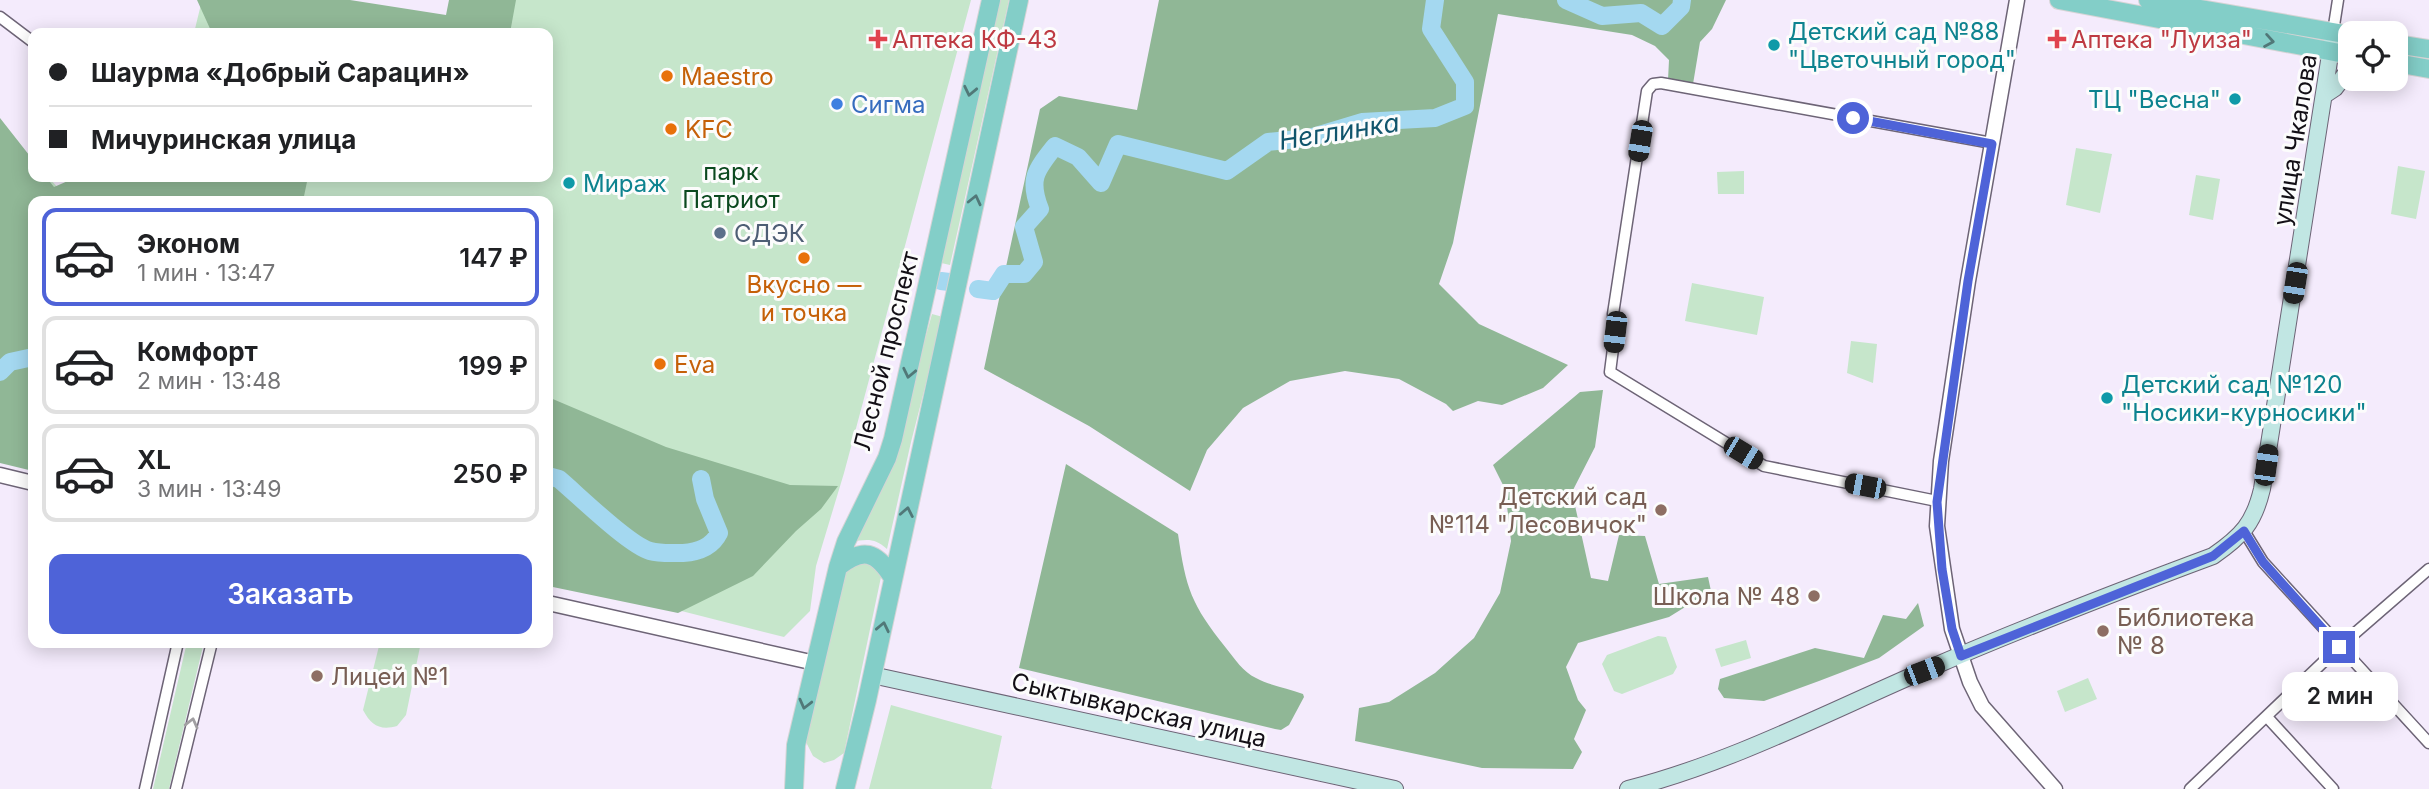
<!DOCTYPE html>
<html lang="ru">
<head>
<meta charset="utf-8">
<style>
  body { margin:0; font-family:Inter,sans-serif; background:#f2f2f2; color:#202124; height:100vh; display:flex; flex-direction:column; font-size:26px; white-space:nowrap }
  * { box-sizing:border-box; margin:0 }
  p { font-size:23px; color:#757577 }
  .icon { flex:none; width:38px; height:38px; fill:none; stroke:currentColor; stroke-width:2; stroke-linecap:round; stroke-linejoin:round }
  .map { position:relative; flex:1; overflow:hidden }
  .panel { position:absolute; left:28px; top:196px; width:525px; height:452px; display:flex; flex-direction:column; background:#fff; border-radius:14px; box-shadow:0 4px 18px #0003 }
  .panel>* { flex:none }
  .guide { position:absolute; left:28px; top:28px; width:525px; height:154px; border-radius:14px; box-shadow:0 4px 18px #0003; display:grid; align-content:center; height:154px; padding:0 21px; background:#fff }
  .fabs { position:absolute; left:2338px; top:21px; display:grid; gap:14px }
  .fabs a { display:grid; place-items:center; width:70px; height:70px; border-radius:14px; background:#fff; box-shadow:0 4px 18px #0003; font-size:35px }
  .end { position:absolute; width:32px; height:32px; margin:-16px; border:9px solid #4e63d8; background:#fff; box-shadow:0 0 0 4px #fff }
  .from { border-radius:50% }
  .bubble { position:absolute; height:49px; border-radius:14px; background:#fff; box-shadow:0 4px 18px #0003; font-size:23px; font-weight:600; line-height:49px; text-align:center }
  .car { position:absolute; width:21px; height:42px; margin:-21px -10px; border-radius:9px; box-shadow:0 0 5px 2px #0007; background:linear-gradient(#222 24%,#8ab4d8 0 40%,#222 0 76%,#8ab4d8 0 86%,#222 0) }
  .guide b { display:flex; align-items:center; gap:24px; height:66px; font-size:26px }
  .guide b+b { border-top:2px solid #e0e0e0 }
  .guide i { width:18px; height:18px; background:#202124 }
  ul { padding:12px 0 0; list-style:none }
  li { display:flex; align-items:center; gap:21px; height:98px; margin:0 14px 10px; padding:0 7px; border:4px solid #e0e0e0; border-radius:14px }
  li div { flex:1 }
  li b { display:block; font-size:26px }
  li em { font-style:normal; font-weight:600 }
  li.active { border-color:#4e63d8 }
  li>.icon { width:63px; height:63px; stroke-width:1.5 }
  .button { display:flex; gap:14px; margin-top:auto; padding:14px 21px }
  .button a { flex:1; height:80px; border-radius:14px; background:#4e63d8; color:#fff; font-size:28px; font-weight:600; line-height:80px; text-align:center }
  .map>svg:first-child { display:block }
</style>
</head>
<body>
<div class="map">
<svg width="2429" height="789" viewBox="0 0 2429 789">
  <rect width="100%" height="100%" fill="#f4ebfc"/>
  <path fill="#c6e6cb" d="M202,0l250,20 4,-20h515l-127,473 -28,93 -6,45 -26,26 -236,-60v-376h-515l-33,-75 33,51h15l16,17 26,-17h458v-144h-354z
    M997,0h12l-59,265 -13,-3z
    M2076,148l36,6 -12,59 -34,-8z
    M2398,166l27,5 -9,48 -25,-5z
    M1744,171v23h-26l-1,-22z
    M2196,175l24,4 -7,41 -24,-5z
    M1692,283l72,14 -7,38 -72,-14z
    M932,314l11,3 -32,125 -24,107c-12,-11 -20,-10 -36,-7l41,-85z
    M1851,341l26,3 -4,39 -26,-10z
    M855,557l19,5 7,15 -37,176 -10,7 -10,3 -11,-7 -7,-14 37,-174z
    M1658,636l8,1 11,30 -4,7 -51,20 -8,-3 -12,-27 5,-9z
    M1746,640l5,18 -30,9 -6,-18z
    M187,642h17l-35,147h-16z
    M380,642h41l-15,73 -9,11c-17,5 -26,-1 -34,-16z
    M2088,678l9,21 -32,13 -8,-21z
    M891,705l111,31 -11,52 2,1h-124z"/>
  <path fill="#90b796" d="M197,0h153l96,15 3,-15h67l-6,33h-298z
    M1159,0h567l-14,29 -12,13 -7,42 -25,-4 1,-20 -14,-14 -23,-11 -134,-21 -45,229 -14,41 40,40 89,41 -25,23 -41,17 -24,-4 -25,10 -7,-7 -47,-25 -54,-8 -55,10 -47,27 -36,42 -17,41 -101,-65 -105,-57 56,-260 19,-13 78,14z
    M0,118l33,42v17h13l8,10 23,-10h231l-5,24h-270v270l-33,-8z
    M1603,390l-8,57 -23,45 19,86 17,3 11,-46 26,1 14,48 49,-7 3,14 -42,26 -91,26 -12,24 12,33 8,10 -12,29 8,13 -9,17 -91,-1 -127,-27 4,-33 30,-6 46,-29 39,-35 26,-45 11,-52 -6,-52 -12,-24 87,-73z
    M548,397l118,50 124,38 48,1 -17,23 -25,22 -43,45 -75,37 -130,-27z
    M1066,464l112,70c8,55 13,70 48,114 9,11 17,24 30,30 15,8 31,10 47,16l1,3 -15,28 -8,5 -6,-1 -256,-61z
    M1918,603l6,23 -45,32 -60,23 -55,20 -40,-3 -6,-9 2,-10 95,-31 49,10 19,-43 23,4z"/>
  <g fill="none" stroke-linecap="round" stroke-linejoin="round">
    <path stroke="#a4d8f0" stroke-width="18" d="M1566,0l36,16 39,-3 21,13 19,-19 1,-7
      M941,281l8,1
      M978,289l15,2 11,-17h20l10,-12 -10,-35 16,-18c-12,-30 -4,-39 15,-63l23,11 23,26 17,-39 109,27 41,-29 41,-4 53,-16 73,-4 30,-12v-24l-34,-53 4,-29
      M0,372l10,-10 23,-5
      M548,476l11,3c19,16 70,66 91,72 10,3 22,2 33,2 16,-1 29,-6 36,-20l-14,-34 -4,-20"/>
    <g stroke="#6d6476" stroke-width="13">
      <path id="minor" d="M0,17l33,25
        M2333,32l5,-32
        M1937,501l-173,-35 -154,-94 5,-39 -2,-19 34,-223 6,-7 8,-1 331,60
        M2244,531l19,31 166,181
        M2267,717l66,72
        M145,789l33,-147
        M176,789l36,-147
        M2190,789l149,-142 90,-78"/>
    </g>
    <g stroke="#6d6476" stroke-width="17">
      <path id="tertiary" d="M2017,0l-49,281 -27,180 -4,65 15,103 18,53 12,24 73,83
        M0,475l33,8
        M548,603l267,60"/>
    </g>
    <g stroke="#6d6476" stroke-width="18">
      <path id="secondary" d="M2326,94l9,-6 15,-20
        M872,675l523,114
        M1628,789c102,-26 198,-76 295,-118 95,-41 193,-79 290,-115 29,-20 41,-33 49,-67l70,-447"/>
    </g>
    <g stroke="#d5d4d5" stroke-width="20">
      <path id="primary" d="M2059,0l291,55
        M2148,0l202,35
        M2396,44l33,5
        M2396,63l33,6
        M838,567c25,-20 38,-16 55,11
        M794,789l2,-44 42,-178 8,-25 41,-84 6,-19 98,-439
        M845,789l22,-89 152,-700"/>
    </g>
    <use href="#minor" stroke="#fff" stroke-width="10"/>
    <use href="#tertiary" stroke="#fff" stroke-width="14"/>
    <use href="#secondary" stroke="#c1e6e3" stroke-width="16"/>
    <use href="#primary" stroke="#83cec8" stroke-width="18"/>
  </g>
  <defs><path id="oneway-chevron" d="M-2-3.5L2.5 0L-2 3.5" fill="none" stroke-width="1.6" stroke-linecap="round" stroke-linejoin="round" transform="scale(1.75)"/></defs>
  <g stroke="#517878">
    <use href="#oneway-chevron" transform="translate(2269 41) rotate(10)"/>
    <use href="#oneway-chevron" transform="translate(970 91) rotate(102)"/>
    <use href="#oneway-chevron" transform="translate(975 200) rotate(-77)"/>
    <use href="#oneway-chevron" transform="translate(909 373) rotate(102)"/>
    <use href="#oneway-chevron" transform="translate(907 512) rotate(-79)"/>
    <use href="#oneway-chevron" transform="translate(883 627) rotate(-78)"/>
    <use href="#oneway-chevron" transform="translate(805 704) rotate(104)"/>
  </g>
  <use stroke="#a19fa2" href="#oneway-chevron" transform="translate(192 723) rotate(-76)"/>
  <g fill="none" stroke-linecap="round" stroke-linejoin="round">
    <path stroke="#4e63d8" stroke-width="9" d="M1853,118l139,26 -24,137 -31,221 5,67 10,60 9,27 252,-100 31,-25 19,31 76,85"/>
  </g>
  <g fill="#e0444e" stroke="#fcfcfc" stroke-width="2.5">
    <path d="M874.5 28.5h7v7h7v7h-7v7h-7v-7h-7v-7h7z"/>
    <path d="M2053.5 28.5h7v7h7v7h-7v7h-7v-7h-7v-7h7z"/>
  </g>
  <g fill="#0f9aa8" stroke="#fcfcfc" stroke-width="2.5">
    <circle cx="1774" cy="45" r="7"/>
    <circle cx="2235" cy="99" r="7"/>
    <circle cx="569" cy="183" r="7"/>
    <circle cx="2107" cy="398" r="7"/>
  </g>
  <g fill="#e8710a" stroke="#fcfcfc" stroke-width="2.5">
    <circle cx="667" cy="76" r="7"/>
    <circle cx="671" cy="129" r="7"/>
    <circle cx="804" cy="258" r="7"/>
    <circle cx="660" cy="364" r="7"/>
  </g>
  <circle fill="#3f7fe0" stroke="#fcfcfc" stroke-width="2.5" cx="837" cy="104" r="7"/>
  <circle fill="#5c6f8a" stroke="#fcfcfc" stroke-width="2.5" cx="720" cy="233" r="7"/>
  <g fill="#8d6e63" stroke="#fcfcfc" stroke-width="2.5">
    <circle cx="1661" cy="510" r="7"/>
    <circle cx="1814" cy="596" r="7"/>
    <circle cx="2103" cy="631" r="7"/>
    <circle cx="317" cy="676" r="7"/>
  </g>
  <g text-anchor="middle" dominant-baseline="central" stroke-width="6" stroke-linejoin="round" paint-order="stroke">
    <g font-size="24" fill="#0d838f" stroke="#fcfcfc" text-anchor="start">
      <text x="1788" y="31">Детский сад №88<tspan x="1788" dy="28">"Цветочный город"</tspan></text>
      <text x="2221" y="99" text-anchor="end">ТЦ "Весна"</text>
      <text x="583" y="183">Мираж</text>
      <text x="2121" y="384">Детский сад №120<tspan x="2121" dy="28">"Носики-курносики"</tspan></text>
    </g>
    <g font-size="24" fill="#be3a42" stroke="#fcfcfc" text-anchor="start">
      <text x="892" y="39">Аптека КФ-43</text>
      <text x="2071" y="39">Аптека "Луиза"</text>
    </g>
    <g font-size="24" fill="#c56008" stroke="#fcfcfc" text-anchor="start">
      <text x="681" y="76">Maestro</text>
      <text x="685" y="129">KFC</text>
      <text x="804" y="284" text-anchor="middle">Вкусно —<tspan x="804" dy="28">и точка</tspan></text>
      <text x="674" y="364">Eva</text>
    </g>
    <g font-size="24" fill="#366cbe" stroke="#fcfcfc" text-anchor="start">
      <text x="851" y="104">Сигма</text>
    </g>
    <g font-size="24" fill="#130f16" stroke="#fcfcfc">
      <text transform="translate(2295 140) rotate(-81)">улица Чкалова</text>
      <text transform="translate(886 351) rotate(-76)">Лесной проспект</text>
      <text transform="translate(1139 710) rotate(13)">Сыктывкарская улица</text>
    </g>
    <g font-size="24" fill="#0b491f" stroke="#fcfcfc">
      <text x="731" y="171">парк<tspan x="731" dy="28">Патриот</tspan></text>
    </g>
    <g font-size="24" fill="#4e5e75" stroke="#fcfcfc" text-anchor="start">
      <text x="734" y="233">СДЭК</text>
    </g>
    <g font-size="24" fill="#785e54" stroke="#fcfcfc" text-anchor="end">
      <text x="1647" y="496">Детский сад<tspan x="1647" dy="28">№114 "Лесовичок"</tspan></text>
      <text x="1800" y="596">Школа № 48</text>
      <text x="2117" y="617" text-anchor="start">Библиотека<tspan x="2117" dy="28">№ 8</tspan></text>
      <text x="331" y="676" text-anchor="start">Лицей №1</text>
    </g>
    <g font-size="26" font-style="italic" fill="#10546c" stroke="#fcfcfc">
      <text transform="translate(1339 131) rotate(-9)">Неглинка</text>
    </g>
  </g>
</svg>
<div class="fabs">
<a><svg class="icon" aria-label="locate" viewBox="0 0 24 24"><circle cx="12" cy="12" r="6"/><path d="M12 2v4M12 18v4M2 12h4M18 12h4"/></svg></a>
</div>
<i class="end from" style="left:1853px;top:118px"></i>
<i class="end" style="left:2339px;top:647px"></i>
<div class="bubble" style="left:2282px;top:672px;width:116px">2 мин</div>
<i class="car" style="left:1640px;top:141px;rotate:189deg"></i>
<i class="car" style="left:2295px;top:283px;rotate:189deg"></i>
<i class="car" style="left:1615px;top:332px;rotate:187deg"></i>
<i class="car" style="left:1743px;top:453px;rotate:121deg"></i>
<i class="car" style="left:2266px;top:465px;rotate:8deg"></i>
<i class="car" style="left:1865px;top:486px;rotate:281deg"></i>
<i class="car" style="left:1924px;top:671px;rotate:69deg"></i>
<div class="guide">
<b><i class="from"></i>Шаурма «Добрый Сарацин»</b>
<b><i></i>Мичуринская улица</b>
</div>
<section class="panel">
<ul>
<li class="active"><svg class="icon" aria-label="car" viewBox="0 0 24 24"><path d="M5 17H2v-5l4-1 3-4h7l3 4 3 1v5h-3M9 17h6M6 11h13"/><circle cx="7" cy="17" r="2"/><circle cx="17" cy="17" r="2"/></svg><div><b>Эконом</b><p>1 мин · 13:47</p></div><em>147 ₽</em></li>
<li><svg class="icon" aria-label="car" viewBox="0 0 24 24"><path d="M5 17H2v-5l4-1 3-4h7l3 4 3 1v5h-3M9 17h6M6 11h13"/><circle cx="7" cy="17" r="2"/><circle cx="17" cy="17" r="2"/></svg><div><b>Комфорт</b><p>2 мин · 13:48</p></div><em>199 ₽</em></li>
<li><svg class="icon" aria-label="car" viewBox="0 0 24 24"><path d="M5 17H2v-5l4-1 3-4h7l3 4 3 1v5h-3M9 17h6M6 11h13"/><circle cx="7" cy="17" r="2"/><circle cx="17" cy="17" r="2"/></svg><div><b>XL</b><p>3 мин · 13:49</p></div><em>250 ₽</em></li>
</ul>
<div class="button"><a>Заказать</a></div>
</section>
</div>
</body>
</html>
